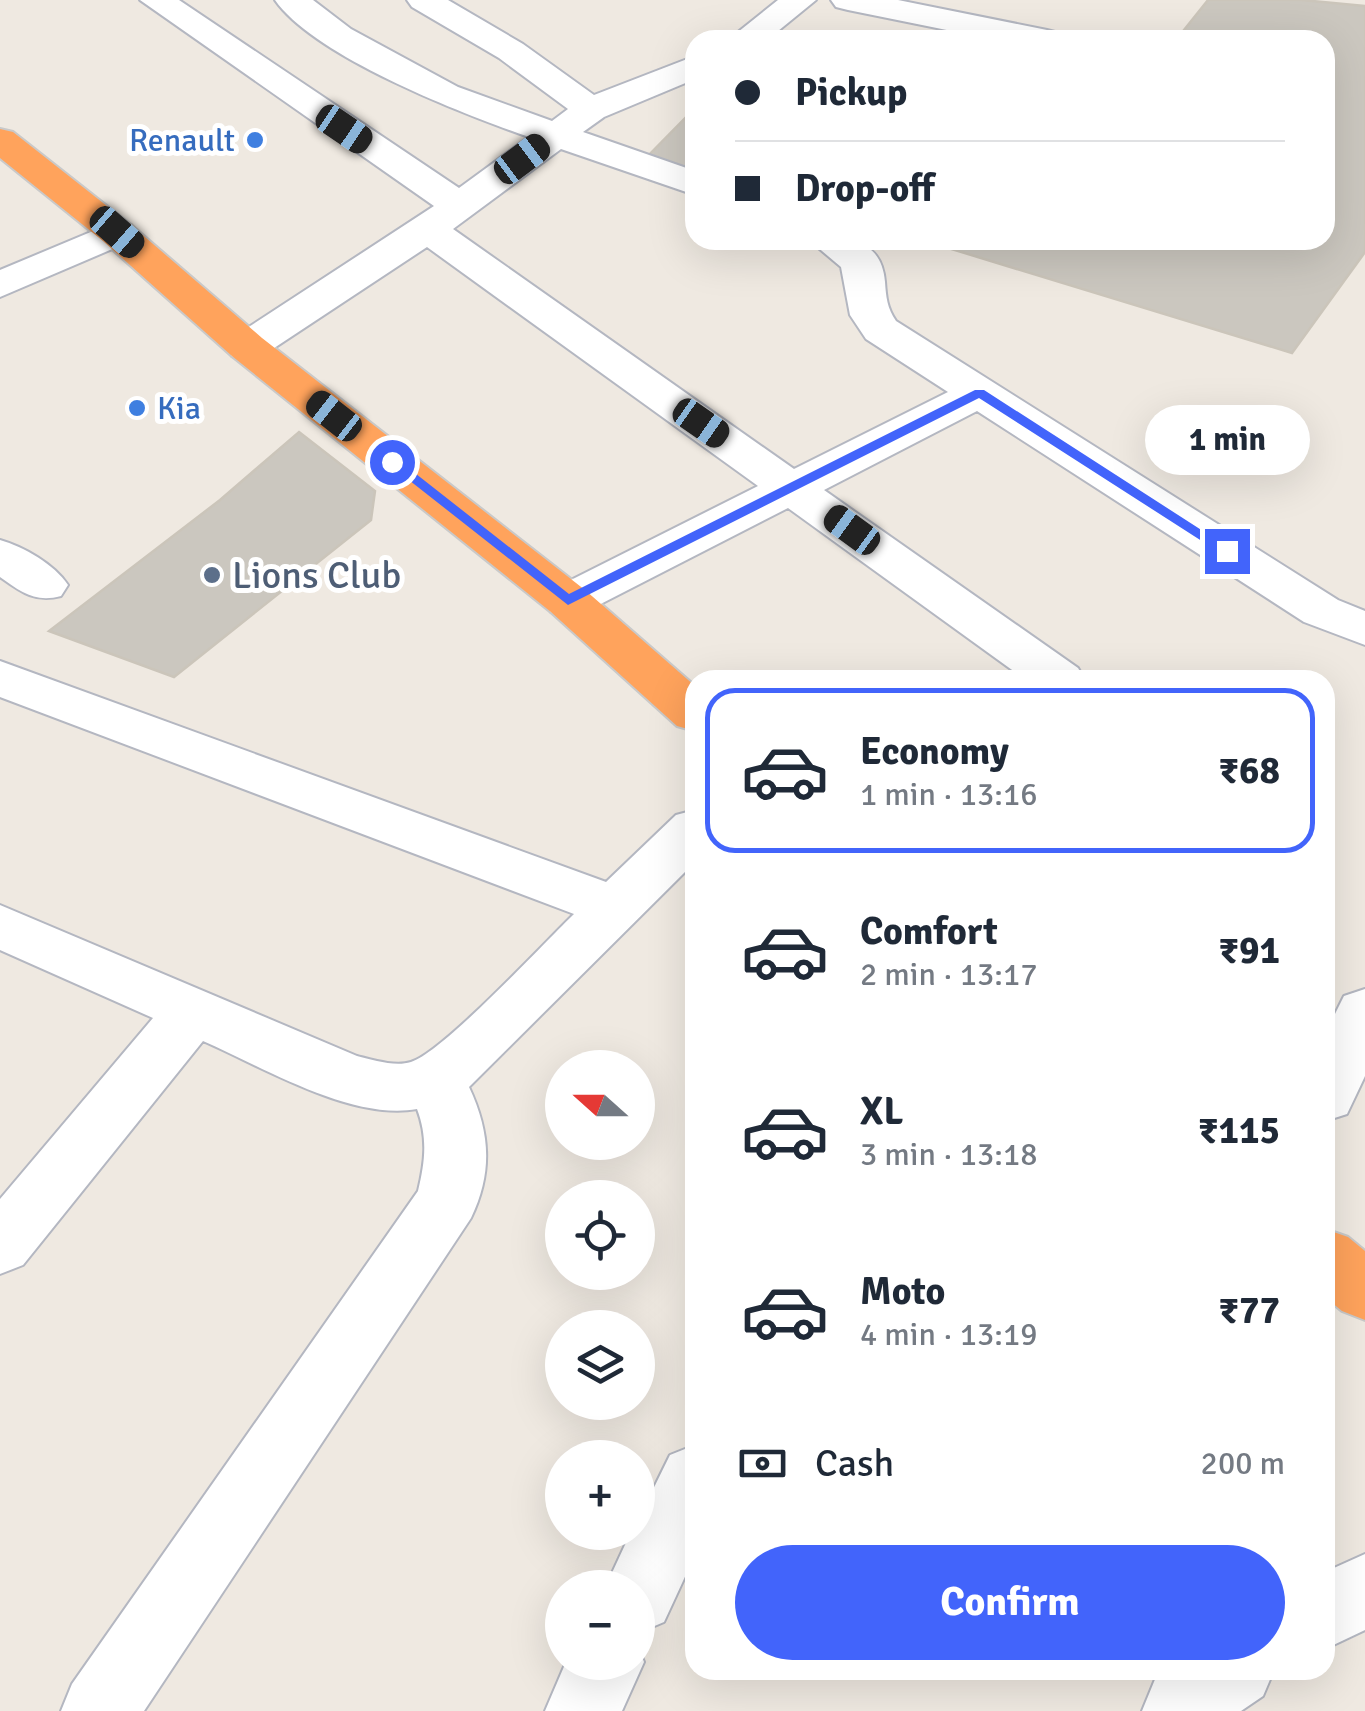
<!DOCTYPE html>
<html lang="en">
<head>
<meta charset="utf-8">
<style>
  body { margin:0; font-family:Signika,sans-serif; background:#f2f2f3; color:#1f2937; height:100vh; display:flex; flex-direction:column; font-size:38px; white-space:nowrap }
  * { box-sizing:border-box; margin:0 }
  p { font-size:32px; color:#747a83 }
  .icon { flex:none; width:55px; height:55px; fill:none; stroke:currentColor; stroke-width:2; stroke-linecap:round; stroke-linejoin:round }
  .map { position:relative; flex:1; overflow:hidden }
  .sheet { position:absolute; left:685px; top:670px; width:650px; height:1010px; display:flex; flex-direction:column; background:#fff; border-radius:30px; box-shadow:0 10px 40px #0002 }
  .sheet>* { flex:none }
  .banner { position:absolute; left:685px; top:30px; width:650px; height:220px; border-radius:30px; box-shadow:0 10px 40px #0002; display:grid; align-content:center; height:220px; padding:0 50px; background:#fff }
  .needle { width:65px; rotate:291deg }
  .buttons { position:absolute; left:545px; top:1050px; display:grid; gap:20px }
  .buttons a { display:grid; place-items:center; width:110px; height:110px; border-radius:50%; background:#fff; box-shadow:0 10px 40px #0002; font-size:50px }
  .end { position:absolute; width:45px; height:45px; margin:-22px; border:12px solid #4264fb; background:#fff; box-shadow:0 0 0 5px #fff }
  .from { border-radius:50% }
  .bubble { position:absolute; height:70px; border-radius:35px; background:#fff; box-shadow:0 10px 40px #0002; font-size:32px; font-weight:700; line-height:70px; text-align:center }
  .car { position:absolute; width:30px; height:60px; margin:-30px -15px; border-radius:12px; box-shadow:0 0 8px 2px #0007; background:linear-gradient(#222 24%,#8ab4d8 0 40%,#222 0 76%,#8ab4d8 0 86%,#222 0) }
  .banner b { display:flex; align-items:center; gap:35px; height:95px; font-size:38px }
  .banner b+b { border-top:2px solid #e0e1e3 }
  .banner i { width:25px; height:25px; background:#1f2937 }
  ul { padding:18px 0 0; list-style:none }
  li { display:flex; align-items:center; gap:30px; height:165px; margin:0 20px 15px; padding:0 30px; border:5px solid transparent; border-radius:30px }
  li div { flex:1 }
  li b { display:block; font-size:38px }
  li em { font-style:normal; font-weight:700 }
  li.selected { border-color:#4264fb }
  li>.icon { width:90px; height:90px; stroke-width:1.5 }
  .pay { display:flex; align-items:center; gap:25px; height:110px; padding:0 50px; font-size:38px }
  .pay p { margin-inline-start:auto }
  .action { display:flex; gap:20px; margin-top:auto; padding:20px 50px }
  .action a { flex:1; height:115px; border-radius:60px; background:#4264fb; color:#fff; font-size:40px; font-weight:700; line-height:115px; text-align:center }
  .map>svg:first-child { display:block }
</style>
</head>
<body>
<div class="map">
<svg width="1365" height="1711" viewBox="0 0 1365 1711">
  <rect width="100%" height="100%" fill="#efe9e1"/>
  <path fill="#cbc7bf" stroke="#cbc5ba" stroke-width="2.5" d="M1208,0h94l63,6v246l-73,101 -370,-113h403v-200h-149z
    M695,108v62l-47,-14z
    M299,432l76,59 -4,29 -197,157 -125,-46 171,-131z"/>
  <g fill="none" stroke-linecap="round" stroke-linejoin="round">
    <g stroke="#b4b7c1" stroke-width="4">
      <path id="minor" d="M140,0h39l280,188 70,-51c-66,-23 -214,-80 -254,-137h38l38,29 107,58 94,34 16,-12 -69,-51 -87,-51 -5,-7h41l75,44 71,51 101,-39v23l-91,38 -21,15 112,39v24l-134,-46 -108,80 341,240 154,-77 -82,-53 -16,-24 -9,-48 -32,-27c35,0 72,-5 76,42 1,15 2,26 11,39l442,279 27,11v34l-61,-23 -327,-211 -153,79 254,178 7,12h-59l-238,-172 -203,104 -17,4 -17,-4 -7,-11 7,-11 207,-104 -331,-239 -165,109 -15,4 -15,-4 -6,-9 6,-9 202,-132z
        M778,0h38l-49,40h-39z
        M831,0h67l149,30 12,3 5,7h-68l-148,-30 -12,-3z
        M117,221l14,4 6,8 -6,8 -131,56v-27z
        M0,540c24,7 54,24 68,45l-7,11c-26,7 -40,-4 -61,-19z
        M0,661l606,221 70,-67 19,-5v52l-226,225c21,45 24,85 2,131l-327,493h-83l11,-27 346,-493c7,-29 10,-53 -1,-82 -66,12 -154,-42 -214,-68l-180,224 -23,9v-75l153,-181 -153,-68v-45l357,151c16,4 38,11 54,6 32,-10 133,-119 163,-148l-574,-217z
        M1365,989v87l-18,38 -22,7v-87l19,-38z
        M695,1445v110l-31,67 -26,11v-45h-33l26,-56h7v-12l32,-65z
        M1365,1554v76l-40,19v-77z
        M638,1647l6,15 -22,49h-77l21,-49h72z
        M1167,1670h107l-11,26 -22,15h-99l14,-34z"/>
    </g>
    <g stroke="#c9c9c9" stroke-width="4">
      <path id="highway" d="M0,129l13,3 118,93 131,113 323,252 110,96v45l-18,-5 -126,-114 -319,-256 -129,-115 -103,-83z
        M1325,1229l23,8 17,14v69l-23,-9 -17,-14z"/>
    </g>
    <use href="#minor" fill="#fff" fill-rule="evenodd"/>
    <use href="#highway" fill="#ffa35c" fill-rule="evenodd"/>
  </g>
  <path fill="#4264fb" d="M975,390h9l250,161 -12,3 -243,-156 -411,207 -182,-143 11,-3 172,135z"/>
  <g fill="#3f7fe0" stroke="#fff" stroke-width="4">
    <circle cx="255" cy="140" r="10"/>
    <circle cx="137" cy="408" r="10"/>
  </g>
  <circle fill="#5c6f8a" stroke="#fff" stroke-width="4" cx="212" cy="575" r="10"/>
  <g text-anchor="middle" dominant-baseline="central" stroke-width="10" stroke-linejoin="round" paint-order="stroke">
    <g font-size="32" fill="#366cbe" stroke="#fff" text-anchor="end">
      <text x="235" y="140">Renault</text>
      <text x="157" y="408" text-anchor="start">Kia</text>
    </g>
    <g font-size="38" fill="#4e5e75" stroke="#fff" text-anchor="start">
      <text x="232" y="575">Lions Club</text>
    </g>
  </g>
</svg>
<div class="buttons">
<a><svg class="needle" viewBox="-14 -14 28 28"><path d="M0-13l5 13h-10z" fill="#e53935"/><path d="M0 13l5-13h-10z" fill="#747a83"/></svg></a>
<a><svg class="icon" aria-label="locate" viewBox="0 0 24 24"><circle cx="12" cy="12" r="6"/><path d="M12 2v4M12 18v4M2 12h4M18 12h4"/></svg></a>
<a><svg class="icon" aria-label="layers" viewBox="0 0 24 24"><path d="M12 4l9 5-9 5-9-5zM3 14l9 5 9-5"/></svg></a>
<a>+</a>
<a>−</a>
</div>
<i class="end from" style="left:392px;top:462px"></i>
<i class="end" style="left:1227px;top:551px"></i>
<div class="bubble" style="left:1145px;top:405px;width:165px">1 min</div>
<i class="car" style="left:344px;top:129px;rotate:124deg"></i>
<i class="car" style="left:522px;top:159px;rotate:53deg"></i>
<i class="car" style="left:117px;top:232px;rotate:131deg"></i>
<i class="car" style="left:334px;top:416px;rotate:308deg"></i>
<i class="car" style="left:701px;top:423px;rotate:125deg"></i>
<i class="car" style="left:852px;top:530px;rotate:306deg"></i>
<div class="banner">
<b><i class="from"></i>Pickup</b>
<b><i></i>Drop-off</b>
</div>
<section class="sheet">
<ul>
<li class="selected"><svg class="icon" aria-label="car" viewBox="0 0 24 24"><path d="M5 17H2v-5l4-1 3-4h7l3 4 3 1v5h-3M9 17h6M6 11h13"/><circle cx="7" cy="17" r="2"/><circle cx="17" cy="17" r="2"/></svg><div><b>Economy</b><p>1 min · 13:16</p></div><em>₹68</em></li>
<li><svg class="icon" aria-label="car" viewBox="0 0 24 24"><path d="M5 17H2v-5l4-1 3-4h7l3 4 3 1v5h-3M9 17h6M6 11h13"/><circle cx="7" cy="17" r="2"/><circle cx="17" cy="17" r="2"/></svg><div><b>Comfort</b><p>2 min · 13:17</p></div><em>₹91</em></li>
<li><svg class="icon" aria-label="car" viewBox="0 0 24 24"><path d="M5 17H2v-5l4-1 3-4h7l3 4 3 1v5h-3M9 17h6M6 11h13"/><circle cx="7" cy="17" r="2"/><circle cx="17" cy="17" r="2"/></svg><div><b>XL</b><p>3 min · 13:18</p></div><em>₹115</em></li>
<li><svg class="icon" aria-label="car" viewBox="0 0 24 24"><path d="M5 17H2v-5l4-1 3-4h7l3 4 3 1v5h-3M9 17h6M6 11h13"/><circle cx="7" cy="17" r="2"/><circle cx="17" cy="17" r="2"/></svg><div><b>Moto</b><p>4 min · 13:19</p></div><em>₹77</em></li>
</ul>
<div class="pay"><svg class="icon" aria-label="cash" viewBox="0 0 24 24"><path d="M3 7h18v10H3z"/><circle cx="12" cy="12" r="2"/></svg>Cash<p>200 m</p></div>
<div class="action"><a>Confirm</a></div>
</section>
</div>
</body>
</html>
